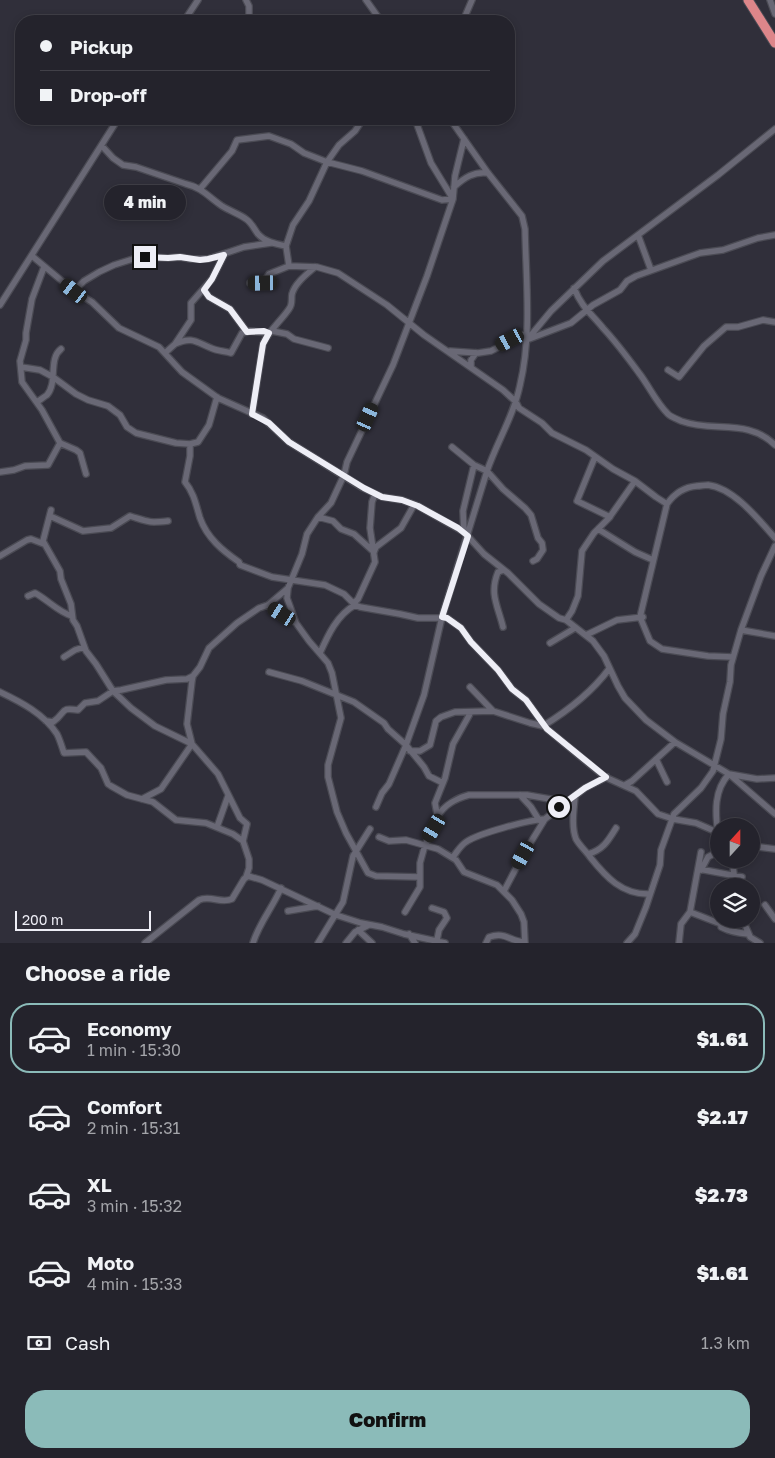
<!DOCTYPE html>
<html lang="en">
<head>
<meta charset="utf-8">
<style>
  body { margin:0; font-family:"Golos Text",sans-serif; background:#2c2b34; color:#f1f3f6; height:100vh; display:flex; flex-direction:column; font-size:19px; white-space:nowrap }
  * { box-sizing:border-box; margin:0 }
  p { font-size:16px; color:#a3a4a9 }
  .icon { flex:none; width:28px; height:28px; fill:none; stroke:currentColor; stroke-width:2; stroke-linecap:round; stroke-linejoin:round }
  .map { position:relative; height:943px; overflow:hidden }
  .details { display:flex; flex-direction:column; background:#24232c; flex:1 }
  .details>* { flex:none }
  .hud { position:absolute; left:15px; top:15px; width:500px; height:110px; border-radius:20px; box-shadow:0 2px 8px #0003,0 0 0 1px #414048; display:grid; align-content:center; height:110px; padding:0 25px; background:#24232c }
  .needle { width:32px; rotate:21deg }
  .tools { position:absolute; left:710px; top:818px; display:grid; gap:10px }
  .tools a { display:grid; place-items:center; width:50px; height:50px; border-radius:50%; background:#24232c; box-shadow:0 2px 8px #0003,0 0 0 1px #414048; font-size:25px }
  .scale { position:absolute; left:15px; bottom:12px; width:136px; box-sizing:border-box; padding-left:5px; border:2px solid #eeeef6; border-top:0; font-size:14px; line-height:18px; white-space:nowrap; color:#eeeef6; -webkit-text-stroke:4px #302f3a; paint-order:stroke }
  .end { position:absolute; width:22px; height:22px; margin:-11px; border:6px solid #eeeef6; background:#111; box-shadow:0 0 0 2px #111 }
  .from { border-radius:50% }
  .bubble { position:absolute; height:35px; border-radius:18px; background:#24232c; box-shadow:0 2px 8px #0003,0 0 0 1px #414048; font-size:16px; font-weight:800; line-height:35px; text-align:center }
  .car { position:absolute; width:15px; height:30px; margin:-15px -8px; border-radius:6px; box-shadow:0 0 4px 1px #0007; background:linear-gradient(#222 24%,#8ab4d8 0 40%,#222 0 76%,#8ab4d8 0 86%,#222 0) }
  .hud b { display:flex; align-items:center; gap:18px; height:48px; font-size:19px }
  .hud b+b { border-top:1px solid #414048 }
  .hud i { width:12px; height:12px; background:#f1f3f6 }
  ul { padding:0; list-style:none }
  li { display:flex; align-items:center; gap:15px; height:70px; margin:0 10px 8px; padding:0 15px; border:2px solid transparent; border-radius:20px }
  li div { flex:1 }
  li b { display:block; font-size:19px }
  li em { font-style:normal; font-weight:800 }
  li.current { border-color:#8bbbb9 }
  li>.icon { width:45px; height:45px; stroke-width:1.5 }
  h2 { padding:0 25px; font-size:22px; line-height:60px }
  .pay { display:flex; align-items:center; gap:12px; height:55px; padding:0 25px; font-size:19px }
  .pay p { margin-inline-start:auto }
  .button { display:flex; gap:10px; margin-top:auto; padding:10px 25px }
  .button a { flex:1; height:58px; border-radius:20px; background:#8bbbb9; color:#111; font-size:20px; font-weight:800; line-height:58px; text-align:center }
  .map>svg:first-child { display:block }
</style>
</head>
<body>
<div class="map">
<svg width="775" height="943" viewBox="0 0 775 943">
  <rect width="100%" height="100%" fill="#302f3a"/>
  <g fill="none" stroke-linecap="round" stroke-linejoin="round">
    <g stroke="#4b4b54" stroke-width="8">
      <path id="minor" d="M246,0l3,6v15
        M366,0l15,21
        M770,0l5,14
        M184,21l14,-21
        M371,21l7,-4
        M463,21l9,-21
        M102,146l11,12 10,7 13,2 50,17c15,3 24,14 36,22 8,5 17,8 24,13 6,4 8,10 12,15 7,8 18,10 28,12
        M454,187c10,-9 20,-16 34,-14
        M200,189l32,-38 5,-11 32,-4 22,8 13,9 23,9 35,9 80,29 11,-1 2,-23 9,-37
        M638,235l13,35
        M32,256l42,35 18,11 27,26 40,19 23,25 36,26 45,20 26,24 74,46 19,9 20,3 16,6 46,26 20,22 24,19 31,31 20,14 7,2 27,21 11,15 14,30 7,12 21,22 29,22 54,32 46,40
        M289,266l-3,-20 7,-21 16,-24 18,-39 12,-17 16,-14 8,-12
        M44,267l-12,32 -6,34v7l-6,21 2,21 20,28 18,33 16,7 4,3 6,21
        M250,283h13l6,-9 20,-8 28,1 21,6 49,32 37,30 79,55 13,12 3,6 23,15 10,10 34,17 27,19 22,12 21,16 11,7
        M574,288c8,20 17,25 29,40 13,14 25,30 36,45 10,13 17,29 29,41 3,3 9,5 13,7 33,12 67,-3 94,24
        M204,290l5,7 21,12 17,23
        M74,291l10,-10 15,-9 15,-7 22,-7 9,-1 23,1 12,-1 11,2h17l36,-12 27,-4
        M0,305l118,-186
        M272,331l15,3 7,5 34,9
        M529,339l42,-16 22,-18 27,-15 7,-9 9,-5 64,-23 23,-3 35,-12 17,-3
        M527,340l24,-29 52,-50 115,-86 57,-46
        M175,344c17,-8 21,-2 36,4 6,3 13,3 20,5l11,-20 8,-2 19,2
        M450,351l28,2 13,-2 36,-18
        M165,353l10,-9 16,-24v-17l21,-24 12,-24
        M21,367l19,3 13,7 23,17 12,6 20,6 12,9 7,12 9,6 40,10 14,1 8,-2 11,-17 8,-28
        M471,367v-7l5,-7
        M668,370l11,7 25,-31 22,-19h12l25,-7 12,2
        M37,402c3,-2 7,-5 10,-7 11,-13 1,-36 14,-46
        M252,414l11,-70c6,-14 18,-23 26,-35 4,-5 2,-10 3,-15 3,-11 15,-20 23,-27
        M190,444v12l-5,26c9,11 11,23 15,36 7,20 23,33 39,44l1,3 32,12 53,8 19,9 11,11 5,2 40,7 18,4h29l14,10 10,14 27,28 14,19 14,11 21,29 58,48 31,14 22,23 15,5 23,4 23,10
        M452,447l22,18 13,6 16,18 22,19 6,7 7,23 4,5 1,7 -6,9 -4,2
        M595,457l-18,44 33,16
        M0,472l14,-2 11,-4 23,-1 12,-22
        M51,510l-8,31 17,30 1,8 10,25 2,16 4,6 9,25 10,13 17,27 18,17 24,18 37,18 -31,45 -19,10
        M50,516l33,15 28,-3 19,-12c19,6 18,7 38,5
        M318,517l15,4 8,8 13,5 20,18 2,-5 25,-19 13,-23
        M598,529l37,23 18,8
        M464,532l-1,-21 11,-46
        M0,556l27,-16 4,-1 13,5
        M288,588l-1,10 9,25 13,18 19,22 4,10 9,45 -13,47v12l9,35 9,21 22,40 8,3 44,1
        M28,596l7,-3c13,7 23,19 37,23
        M354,603l4,-4 17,-37 -5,-34 2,-26 3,-8
        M268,605l28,18
        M566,620l6,-9 6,-15 4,-45 12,-18 15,-15 26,-37
        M503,627c-5,-21 -14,-33 -5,-55l6,-2
        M741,630l34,6
        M586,635l31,-15 26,-3
        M550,643l25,-15
        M320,653c8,-18 17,-38 35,-48
        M64,657l11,-7 9,-3
        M733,657l-25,-1 -46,-7 -12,-8 -10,-24 27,-113c7,-10 17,-17 30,-18 3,0 8,-1 11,-1 26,3 51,35 67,53
        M269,672l33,9 52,21 30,21 4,6 18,16 18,22 5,9 14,7
        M470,687l23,24
        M0,692c21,10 44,22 57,42 3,6 5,13 7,19l22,-1 15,16 7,16 3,2 16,9 26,7 23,18 30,3 27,11 10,7
        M46,721l7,1c14,-10 6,-15 25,-12l7,-7 13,-2 15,-10 8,-1 45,-10 21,-1 6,-3
        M410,751h10l10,-6 6,-24 5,-4 14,-5 38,-1 37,12 13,3c26,-16 48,-33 66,-57
        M656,759l11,23
        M625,785l7,-4 43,-39
        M520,795l11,12 8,13
        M575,796c-1,13 -4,30 1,43 3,6 10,12 14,18 16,20 32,38 60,37
        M376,807l6,-14 7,-9 17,-39 18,-50 18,-78 45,-146c10,-29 27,-56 33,-86 12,-50 6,-104 5,-156l-3,-13 -34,-43 -38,-54
        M438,816c6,-11 19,-18 31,-21h58l40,7
        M217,827l11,-31
        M718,833c-3,-21 -4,-43 11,-59l28,5 18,-1
        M379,837l10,4 17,-1 32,9 18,11 8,12 33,13 15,15 9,14 3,8 1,21
        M751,846l24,3
        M588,854c15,-4 20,-13 28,-26
        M453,857c4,-5 7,-11 13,-15 13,-9 63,-22 79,-23
        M732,859l3,22 3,5
        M699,869l43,8
        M701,870l7,-13 11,-6
        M246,877l3,-9v-9l-6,-18 4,-17 -7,-6 -22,-44 -26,-30 -5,-20 5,-43 1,-5 7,-9 9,-19 28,-25 22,-15 9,-3 20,-17 14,-34 5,-20 11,-17 13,-14 13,-28 3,-13 46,-97 34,-89 26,-77 -22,-36 -16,-44
        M504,891l19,-36 22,-36 40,-31 22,-11
        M765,905l10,14
        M432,908l12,4 3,6 -8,12 -2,10
        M288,911l30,-5
        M405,912l15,-25v-24l5,-18 13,-26 -3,-16 10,-25 8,-34 18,-32
        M690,912l31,12v3c9,5 18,6 28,7l1,3 10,6
        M745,919v6l4,9
        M358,930l14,13
        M409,934l6,9
        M145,943l54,-43c11,-5 23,4 33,-1l12,-20 4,-3 14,4 74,35 25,8 21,4 22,7 41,9
        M253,943c6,-20 20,-36 28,-55
        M318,943l25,-41 10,-46 17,-27
        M346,943l9,-11 14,-7
        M486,943l3,-6c17,-6 21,5 36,5
        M627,943l8,-9 11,-27 14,-42 1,-15 13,-36 27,-26 12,-17 8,-32 2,-25 7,-32 1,-17 10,-35 20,-54 14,-30
        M679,943l2,-19 9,-12 11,-60"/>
    </g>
    <g stroke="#4b4b54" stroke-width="11">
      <path id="highway" d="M748,0l27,43"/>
    </g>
    <use href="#minor" stroke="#696875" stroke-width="5.5"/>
    <use href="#highway" stroke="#dd868a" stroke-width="9"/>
  </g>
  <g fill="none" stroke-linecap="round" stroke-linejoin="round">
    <path stroke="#eeeef6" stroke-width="6" d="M145,257l23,1 12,-1 20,3 8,-1 16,-4 -12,24 -8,11 5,7 21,12 17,23 17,-1 5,2 -6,11 -11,70 17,9 20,19 75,46 18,9 20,3 16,6 40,22 10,8 -26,81 5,1 14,10 10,14 27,28 14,19 14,11 21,29 59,48 -21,11 -26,19"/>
  </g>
</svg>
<div class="tools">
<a><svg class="needle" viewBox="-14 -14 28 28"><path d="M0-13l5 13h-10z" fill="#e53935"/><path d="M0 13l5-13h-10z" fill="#a3a4a9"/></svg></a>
<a><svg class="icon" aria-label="layers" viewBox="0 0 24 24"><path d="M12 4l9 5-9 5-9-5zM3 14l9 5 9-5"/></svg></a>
</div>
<div class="scale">200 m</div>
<i class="end from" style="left:559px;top:807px"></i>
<i class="end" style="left:145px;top:257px"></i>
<div class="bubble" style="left:104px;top:185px;width:82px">4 min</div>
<i class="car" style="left:263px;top:283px;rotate:269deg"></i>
<i class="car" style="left:74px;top:291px;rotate:308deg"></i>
<i class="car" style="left:510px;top:340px;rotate:242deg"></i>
<i class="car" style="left:368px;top:417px;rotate:24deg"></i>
<i class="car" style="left:282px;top:614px;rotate:303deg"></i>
<i class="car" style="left:434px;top:828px;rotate:211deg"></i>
<i class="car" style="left:523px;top:855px;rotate:209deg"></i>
<div class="hud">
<b><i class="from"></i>Pickup</b>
<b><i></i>Drop-off</b>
</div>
</div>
<section class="details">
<h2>Choose a ride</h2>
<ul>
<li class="current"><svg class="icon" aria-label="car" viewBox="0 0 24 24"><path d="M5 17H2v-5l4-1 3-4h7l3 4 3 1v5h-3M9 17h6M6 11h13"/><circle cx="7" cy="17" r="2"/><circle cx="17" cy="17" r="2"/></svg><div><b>Economy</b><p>1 min · 15:30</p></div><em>$1.61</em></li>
<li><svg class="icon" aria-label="car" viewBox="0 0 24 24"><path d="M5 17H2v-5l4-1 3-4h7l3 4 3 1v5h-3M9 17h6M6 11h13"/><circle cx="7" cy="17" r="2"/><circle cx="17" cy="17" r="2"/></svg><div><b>Comfort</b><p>2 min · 15:31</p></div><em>$2.17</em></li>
<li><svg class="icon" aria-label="car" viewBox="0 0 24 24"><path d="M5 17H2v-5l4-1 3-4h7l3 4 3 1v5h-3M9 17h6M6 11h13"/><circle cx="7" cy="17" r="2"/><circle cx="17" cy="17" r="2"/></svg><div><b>XL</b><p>3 min · 15:32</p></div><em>$2.73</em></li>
<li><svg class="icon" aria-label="car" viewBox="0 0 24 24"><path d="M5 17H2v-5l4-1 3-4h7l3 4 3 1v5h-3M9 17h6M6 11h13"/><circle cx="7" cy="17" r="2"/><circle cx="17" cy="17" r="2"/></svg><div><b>Moto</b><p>4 min · 15:33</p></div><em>$1.61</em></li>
</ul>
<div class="pay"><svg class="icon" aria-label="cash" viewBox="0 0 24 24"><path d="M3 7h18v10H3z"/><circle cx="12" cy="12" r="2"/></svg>Cash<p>1.3 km</p></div>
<div class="button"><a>Confirm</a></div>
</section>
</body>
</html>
